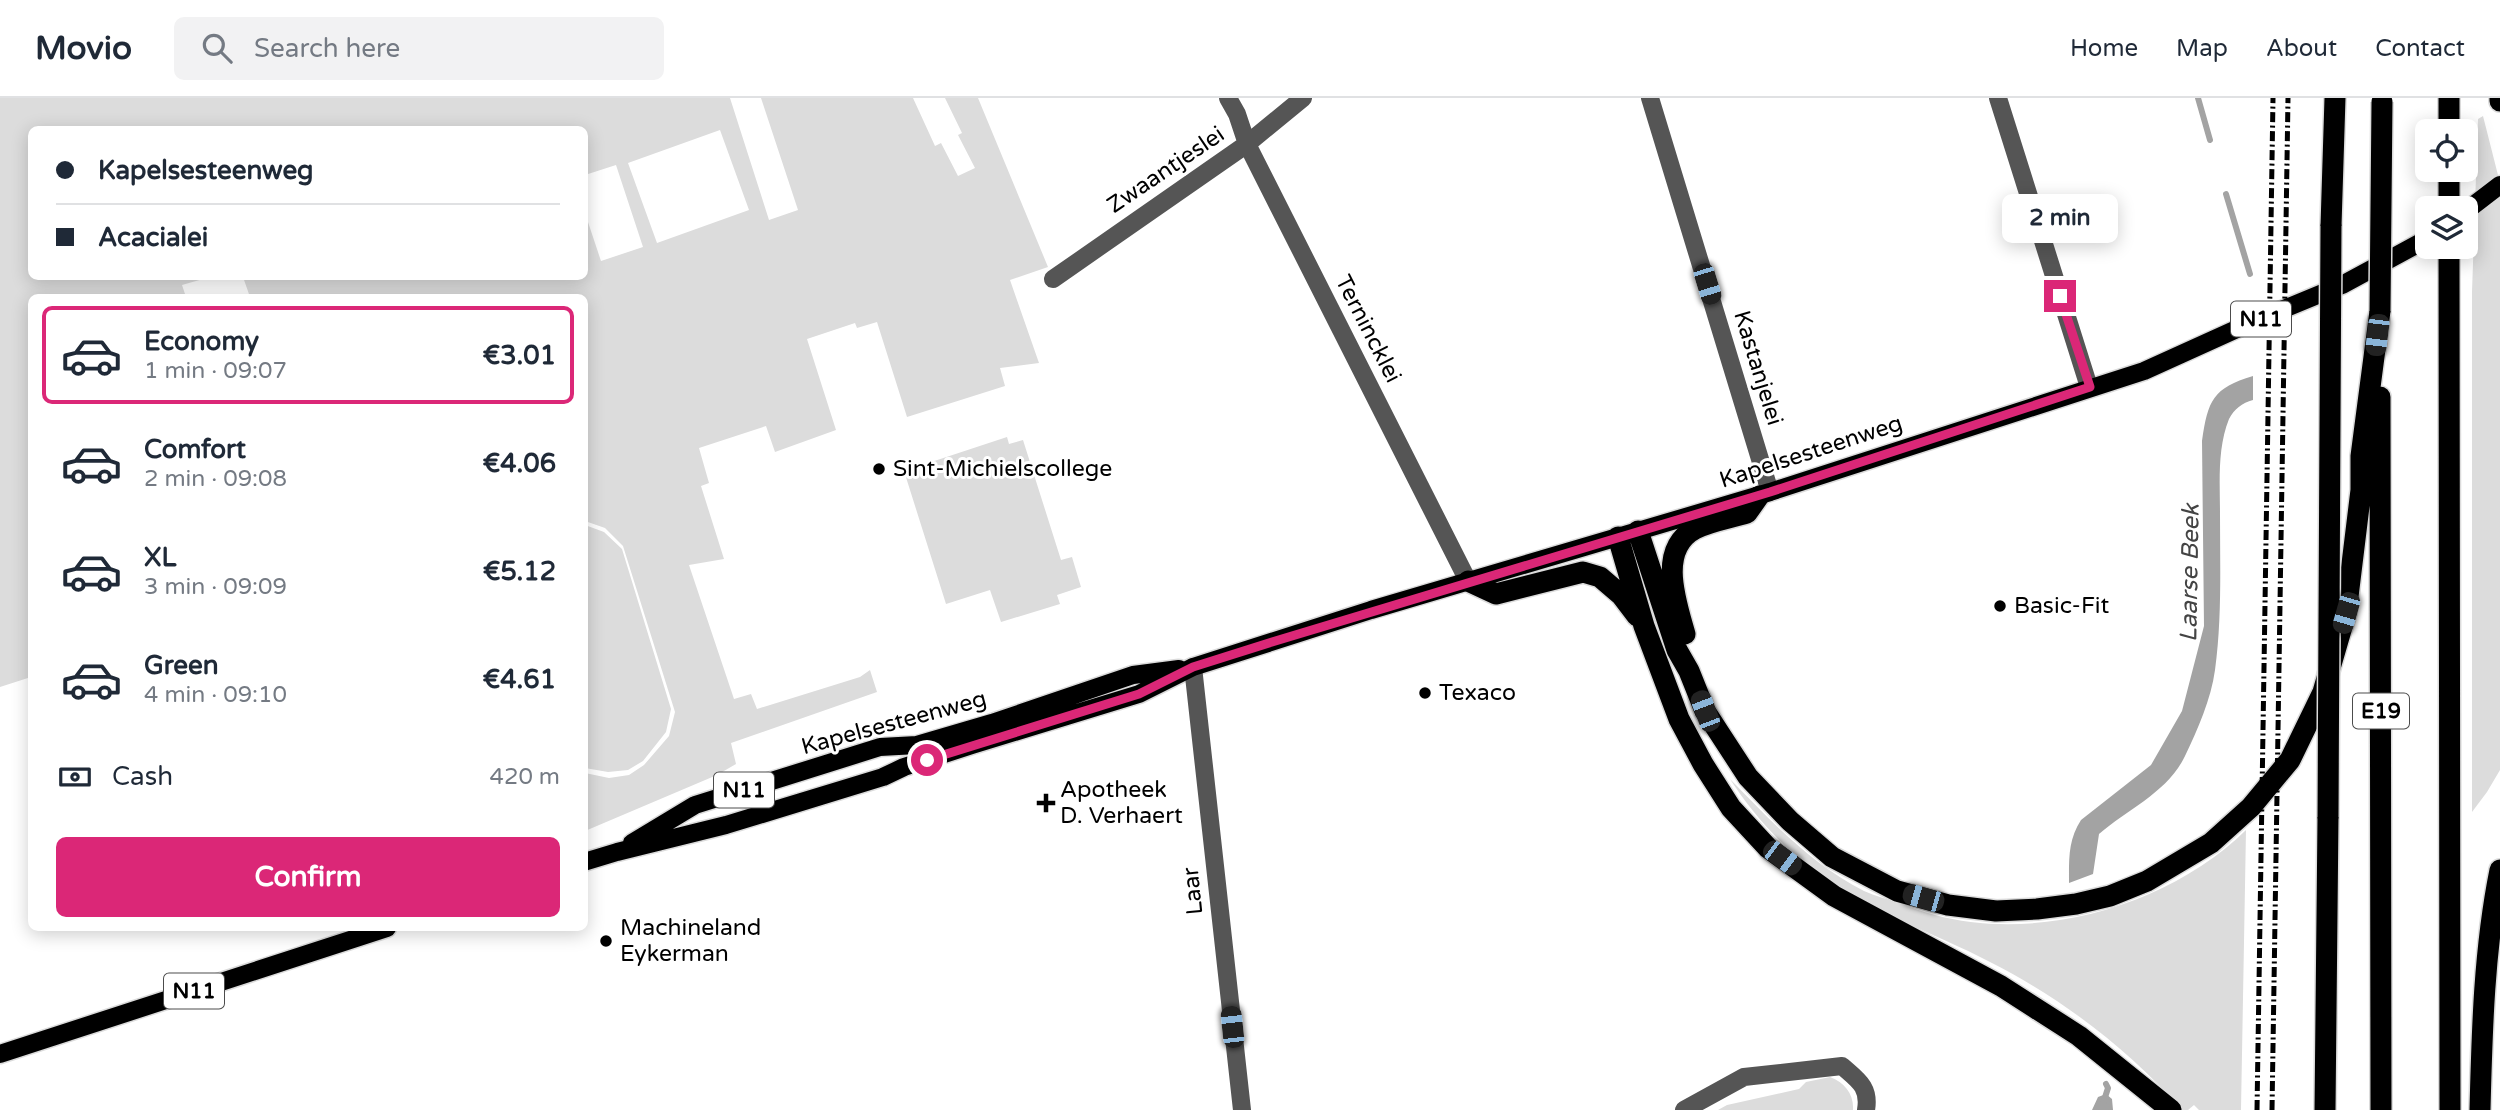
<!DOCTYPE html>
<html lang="en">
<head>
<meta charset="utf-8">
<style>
  body { margin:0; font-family:"Varela Round",sans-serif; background:#f2f2f3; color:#1f2937; height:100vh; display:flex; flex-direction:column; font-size:26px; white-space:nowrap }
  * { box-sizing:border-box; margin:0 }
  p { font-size:23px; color:#747a83 }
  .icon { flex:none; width:38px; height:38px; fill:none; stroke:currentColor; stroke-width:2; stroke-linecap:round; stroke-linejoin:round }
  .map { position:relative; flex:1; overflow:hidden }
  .sheet { position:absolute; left:28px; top:196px; width:560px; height:637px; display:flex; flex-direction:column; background:#fff; border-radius:10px; box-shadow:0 4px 18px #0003 }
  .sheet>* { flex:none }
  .hud { position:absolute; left:28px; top:28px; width:560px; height:154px; border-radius:10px; box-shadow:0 4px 18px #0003; display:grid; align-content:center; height:154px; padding:0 28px; background:#fff }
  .controls { position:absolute; left:2415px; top:21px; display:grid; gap:14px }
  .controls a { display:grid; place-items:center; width:63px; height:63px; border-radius:10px; background:#fff; box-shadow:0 4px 18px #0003; font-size:35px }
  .end { position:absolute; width:32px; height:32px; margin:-16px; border:9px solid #db2777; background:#fff; box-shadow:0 0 0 4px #fff }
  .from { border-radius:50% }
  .bubble { position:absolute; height:49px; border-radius:10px; background:#fff; box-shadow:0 4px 18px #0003; font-size:23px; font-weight:800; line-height:49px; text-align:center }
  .car { position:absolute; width:21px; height:42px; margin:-21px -10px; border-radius:9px; box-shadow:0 0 5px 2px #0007; background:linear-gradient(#222 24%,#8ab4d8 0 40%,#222 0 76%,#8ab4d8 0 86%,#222 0) }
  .hud b { display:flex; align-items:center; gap:24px; height:66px; font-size:26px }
  .hud b+b { border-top:2px solid #e0e1e3 }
  .hud i { width:18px; height:18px; background:#1f2937 }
  ul { padding:12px 0 0; list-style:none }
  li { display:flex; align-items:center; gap:21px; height:98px; margin:0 14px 10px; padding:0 14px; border:4px solid transparent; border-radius:10px }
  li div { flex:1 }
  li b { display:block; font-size:26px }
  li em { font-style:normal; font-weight:800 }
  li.current { border-color:#db2777 }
  li>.icon { width:63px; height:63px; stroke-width:1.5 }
  .pay { display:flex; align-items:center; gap:18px; height:77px; padding:0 28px; font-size:26px }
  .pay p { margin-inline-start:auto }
  .button { display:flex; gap:14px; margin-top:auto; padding:14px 28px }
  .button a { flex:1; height:80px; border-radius:10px; background:#db2777; color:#fff; font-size:28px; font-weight:800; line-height:80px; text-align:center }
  header { display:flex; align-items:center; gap:42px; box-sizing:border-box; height:98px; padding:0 35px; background:#fff; border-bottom:2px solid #e0e1e3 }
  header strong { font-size:33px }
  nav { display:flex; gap:38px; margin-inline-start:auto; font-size:24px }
  .search { width:490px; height:63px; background:#f2f2f3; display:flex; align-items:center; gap:18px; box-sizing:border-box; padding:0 24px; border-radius:10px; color:#747a83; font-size:26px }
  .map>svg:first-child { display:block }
</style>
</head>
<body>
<header>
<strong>Movio</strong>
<div class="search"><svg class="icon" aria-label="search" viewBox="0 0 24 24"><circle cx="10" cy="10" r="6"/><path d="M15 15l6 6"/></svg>Search here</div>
<nav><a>Home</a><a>Map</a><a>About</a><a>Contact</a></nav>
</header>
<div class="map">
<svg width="2500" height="1012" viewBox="0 0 2500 1012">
  <rect width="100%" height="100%" fill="#fff"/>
  <path fill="#dcdcdc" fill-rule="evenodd" d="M0,0h730l39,122 29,-10 -37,-112h152l22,48 6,-3 17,33 17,-8 -17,-33 4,-2 -17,-35h33l70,169 -38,13 29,83 -39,5 5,18 -98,31 -30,-95 -20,6 -2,-5 -48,16 29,91 -61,22 -9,-26 -67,22 10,35 -8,3 23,73 -35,6 45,134 17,-5 6,15 103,-32 10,-7 7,22 -146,51 5,21 -19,11 -132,56v-58l24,5 20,-3 15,-10 25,-29 6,-24 -52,-166 -18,-18 -20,-7 -1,-223 -334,-1 -7,-20 341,-1 1,-63 16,48 42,-14 -27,-82 -31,10 -1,-45h-552v146l178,1 -28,8 4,12 -154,1 -1,379 -31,10zM720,32l29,80 -92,33 -29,-80z
    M2483,18l17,67v587l-13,22 -15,20v-520l6,-173z
    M1007,339l2,7 14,-4 38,120 11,-3 9,30 -24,8 3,9 -59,18 -11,-32 -44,14 -42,-133z
    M585,427l19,7 18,17 49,160 -5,23 -23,29 -15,9 -20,2 -23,-4z
    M1730,681c41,42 81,85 134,112 11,5 24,8 35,12 12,4 24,9 36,12 104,28 235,-10 311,-85l-5,280h-42l-5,-5 -6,5h-6c-54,-61 -119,-111 -192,-148 -57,-30 -123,-51 -174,-90 -34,-26 -63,-57 -86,-93z
    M1830,979c15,6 24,17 23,33h-135l9,-5 72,-16 7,-7z"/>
  <path fill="#a3a3a3" d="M2253,278v24c-11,3 -19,9 -24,19 -12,30 -9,64 -9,96 0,51 2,104 -5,155 -4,29 -17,59 -30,86 -17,36 -57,53 -86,78l-6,40 -24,9c0,-24 -1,-43 12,-63l70,-55 31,-54 22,-85 -2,-185c6,-41 11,-53 51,-65z
    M2106,996l6,5 1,11h-21l6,-13z"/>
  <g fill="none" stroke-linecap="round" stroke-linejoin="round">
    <path stroke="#a3a3a3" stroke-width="6" d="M2198,0l12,42
      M2226,96l24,80
      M2101,1012l7,-22 -2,-4"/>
    <g stroke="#dbdbdb" stroke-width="21">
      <path id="major" d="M2466,113l34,-26
        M632,745l63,-38 185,-58 37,-2 75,-22 141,-48 46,-6
        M584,764l33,-10 109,-27 157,-48 21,-10 68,-22 167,-51 54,-27 178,-57 399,-118 374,-121 106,-48 92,-38 85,-46
        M0,956l387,-126"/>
    </g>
    <g stroke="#dbdbdb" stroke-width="24">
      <path id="highway" d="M2500,0v3
        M2449,33v-33
        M2449,110v-38
        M2331,128l4,-128
        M2449,149l1,863
        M2380,299l1,713
        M1638,433l39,119 12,21 16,40 43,66 42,44 42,36 65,34 51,14 48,6 41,-2 39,-5 34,-8 37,-15 64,-38 40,-36 39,-47 33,-68 23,-79 15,-123v-34l19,-145
        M1618,439l26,89 35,93 24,45 28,44 37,40 66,48 167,90 78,50 92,74
        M1468,483l28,13 87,-22 17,5 21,18 16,21
        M1685,536c-9,-32 -28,-85 10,-105 16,-8 36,-11 52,-16l12,-17
        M2325,1012l3,-293
        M2480,1012c2,-80 4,-161 20,-240"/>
    </g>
    <path stroke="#555" stroke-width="18" d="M1228,0l9,16 10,30 221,437
      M1650,0l120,394
      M1998,0l91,289
      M1053,181l194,-135 56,-46
      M1193,569l49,443
      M1684,1012l60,-33 98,-11c16,14 28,21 24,44"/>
    <use href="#major" stroke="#000" stroke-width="18"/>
    <use href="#highway" stroke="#000" stroke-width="21"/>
    <path stroke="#000" stroke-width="5" stroke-dasharray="10 3.5 2 3.5" stroke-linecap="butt" d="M2257,1012l16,-1012
      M2272,1012l16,-1012"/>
    <g stroke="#dbdbdb" stroke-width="24" stroke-linecap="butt">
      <path id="highway-bridge" d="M2380,213l2,-209
        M2328,719l3,-591"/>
    </g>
    <use href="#highway-bridge" stroke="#000" stroke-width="21"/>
  </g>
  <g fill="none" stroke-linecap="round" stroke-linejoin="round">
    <path stroke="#db2777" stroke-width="9" d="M927,662l212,-66 54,-27 79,-25 498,-150 320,-105 -30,-91"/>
  </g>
  <g fill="#000" stroke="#fff" stroke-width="2.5">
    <circle cx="879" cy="371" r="7"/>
    <circle cx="2000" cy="508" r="7"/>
    <circle cx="1425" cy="595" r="7"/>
    <path d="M1042.5 694.5h7v7h7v7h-7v7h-7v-7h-7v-7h7z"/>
    <circle cx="606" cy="843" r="7"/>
  </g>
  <g text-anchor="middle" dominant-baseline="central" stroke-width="6" stroke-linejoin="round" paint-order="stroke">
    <g fill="#fff" stroke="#4c4c4c" stroke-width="2">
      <rect x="2231" y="203.5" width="60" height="35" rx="5"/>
      <rect x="2353" y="595.5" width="56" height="35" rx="5"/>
      <rect x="714" y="674.5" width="60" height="35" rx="5"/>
      <rect x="164" y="875.5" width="60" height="35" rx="5"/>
    </g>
    <g font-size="21" font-weight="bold" fill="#000">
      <text x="2261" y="221">N11</text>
      <text x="2381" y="613">E19</text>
      <text x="744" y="692">N11</text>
      <text x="194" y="893">N11</text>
    </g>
    <g font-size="23" fill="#000" stroke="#fff">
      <text transform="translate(1166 72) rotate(-34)">Zwaantjeslei</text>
      <text transform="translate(1368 231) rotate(63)">Ternincklei</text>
      <text transform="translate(1758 270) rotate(73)">Kastanjelei</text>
      <text transform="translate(1811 354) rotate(-18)">Kapelsesteenweg</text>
      <text transform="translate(894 625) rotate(-15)">Kapelsesteenweg</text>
      <text transform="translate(1193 793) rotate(-96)">Laar</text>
    </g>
    <g font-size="23" fill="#000" stroke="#fff" text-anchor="start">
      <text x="893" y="371">Sint-Michielscollege</text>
      <text x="2014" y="508">Basic-Fit</text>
      <text x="1439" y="595">Texaco</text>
      <text x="1060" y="692">Apotheek<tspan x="1060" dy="26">D. Verhaert</tspan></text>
      <text x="620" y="830">Machineland<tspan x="620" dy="26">Eykerman</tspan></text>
    </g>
    <g font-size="24" font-style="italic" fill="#444" stroke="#fff">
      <text transform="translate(2190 475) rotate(-89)">Laarse Beek</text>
    </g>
  </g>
</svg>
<div class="controls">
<a><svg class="icon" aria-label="locate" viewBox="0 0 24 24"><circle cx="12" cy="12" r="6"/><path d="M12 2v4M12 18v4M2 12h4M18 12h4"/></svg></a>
<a><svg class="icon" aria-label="layers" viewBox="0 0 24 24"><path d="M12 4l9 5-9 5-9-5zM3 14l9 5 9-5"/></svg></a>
</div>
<i class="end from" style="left:927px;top:662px"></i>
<i class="end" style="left:2060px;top:198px"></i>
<div class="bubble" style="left:2002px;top:96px;width:116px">2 min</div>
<i class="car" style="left:1707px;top:186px;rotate:163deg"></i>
<i class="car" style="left:2377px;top:237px;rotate:187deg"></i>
<i class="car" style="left:2346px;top:515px;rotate:196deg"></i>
<i class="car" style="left:1705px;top:613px;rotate:339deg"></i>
<i class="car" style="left:1782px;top:760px;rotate:127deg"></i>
<i class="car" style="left:1923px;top:800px;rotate:286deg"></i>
<i class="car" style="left:1232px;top:929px;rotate:354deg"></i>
<div class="hud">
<b><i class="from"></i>Kapelsesteenweg</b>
<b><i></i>Acacialei</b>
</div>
<section class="sheet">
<ul>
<li class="current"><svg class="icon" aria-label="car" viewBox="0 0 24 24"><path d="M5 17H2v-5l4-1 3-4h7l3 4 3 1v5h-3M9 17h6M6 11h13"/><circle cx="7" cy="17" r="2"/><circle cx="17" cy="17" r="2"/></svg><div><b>Economy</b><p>1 min · 09:07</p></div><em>€3.01</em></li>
<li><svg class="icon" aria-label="car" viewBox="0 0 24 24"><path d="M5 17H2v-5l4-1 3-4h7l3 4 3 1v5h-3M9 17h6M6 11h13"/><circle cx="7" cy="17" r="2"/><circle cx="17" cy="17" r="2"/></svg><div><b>Comfort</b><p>2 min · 09:08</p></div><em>€4.06</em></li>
<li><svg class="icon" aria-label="car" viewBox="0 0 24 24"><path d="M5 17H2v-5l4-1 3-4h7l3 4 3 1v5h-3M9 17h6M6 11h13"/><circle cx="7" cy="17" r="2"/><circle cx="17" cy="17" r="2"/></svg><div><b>XL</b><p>3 min · 09:09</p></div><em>€5.12</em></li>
<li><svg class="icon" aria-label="car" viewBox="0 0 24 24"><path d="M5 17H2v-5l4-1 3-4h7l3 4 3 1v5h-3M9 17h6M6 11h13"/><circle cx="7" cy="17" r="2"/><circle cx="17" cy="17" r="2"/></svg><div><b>Green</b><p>4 min · 09:10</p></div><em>€4.61</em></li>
</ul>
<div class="pay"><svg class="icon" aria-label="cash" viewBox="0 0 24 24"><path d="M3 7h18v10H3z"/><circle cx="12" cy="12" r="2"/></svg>Cash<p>420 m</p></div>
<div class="button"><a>Confirm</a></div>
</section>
</div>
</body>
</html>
